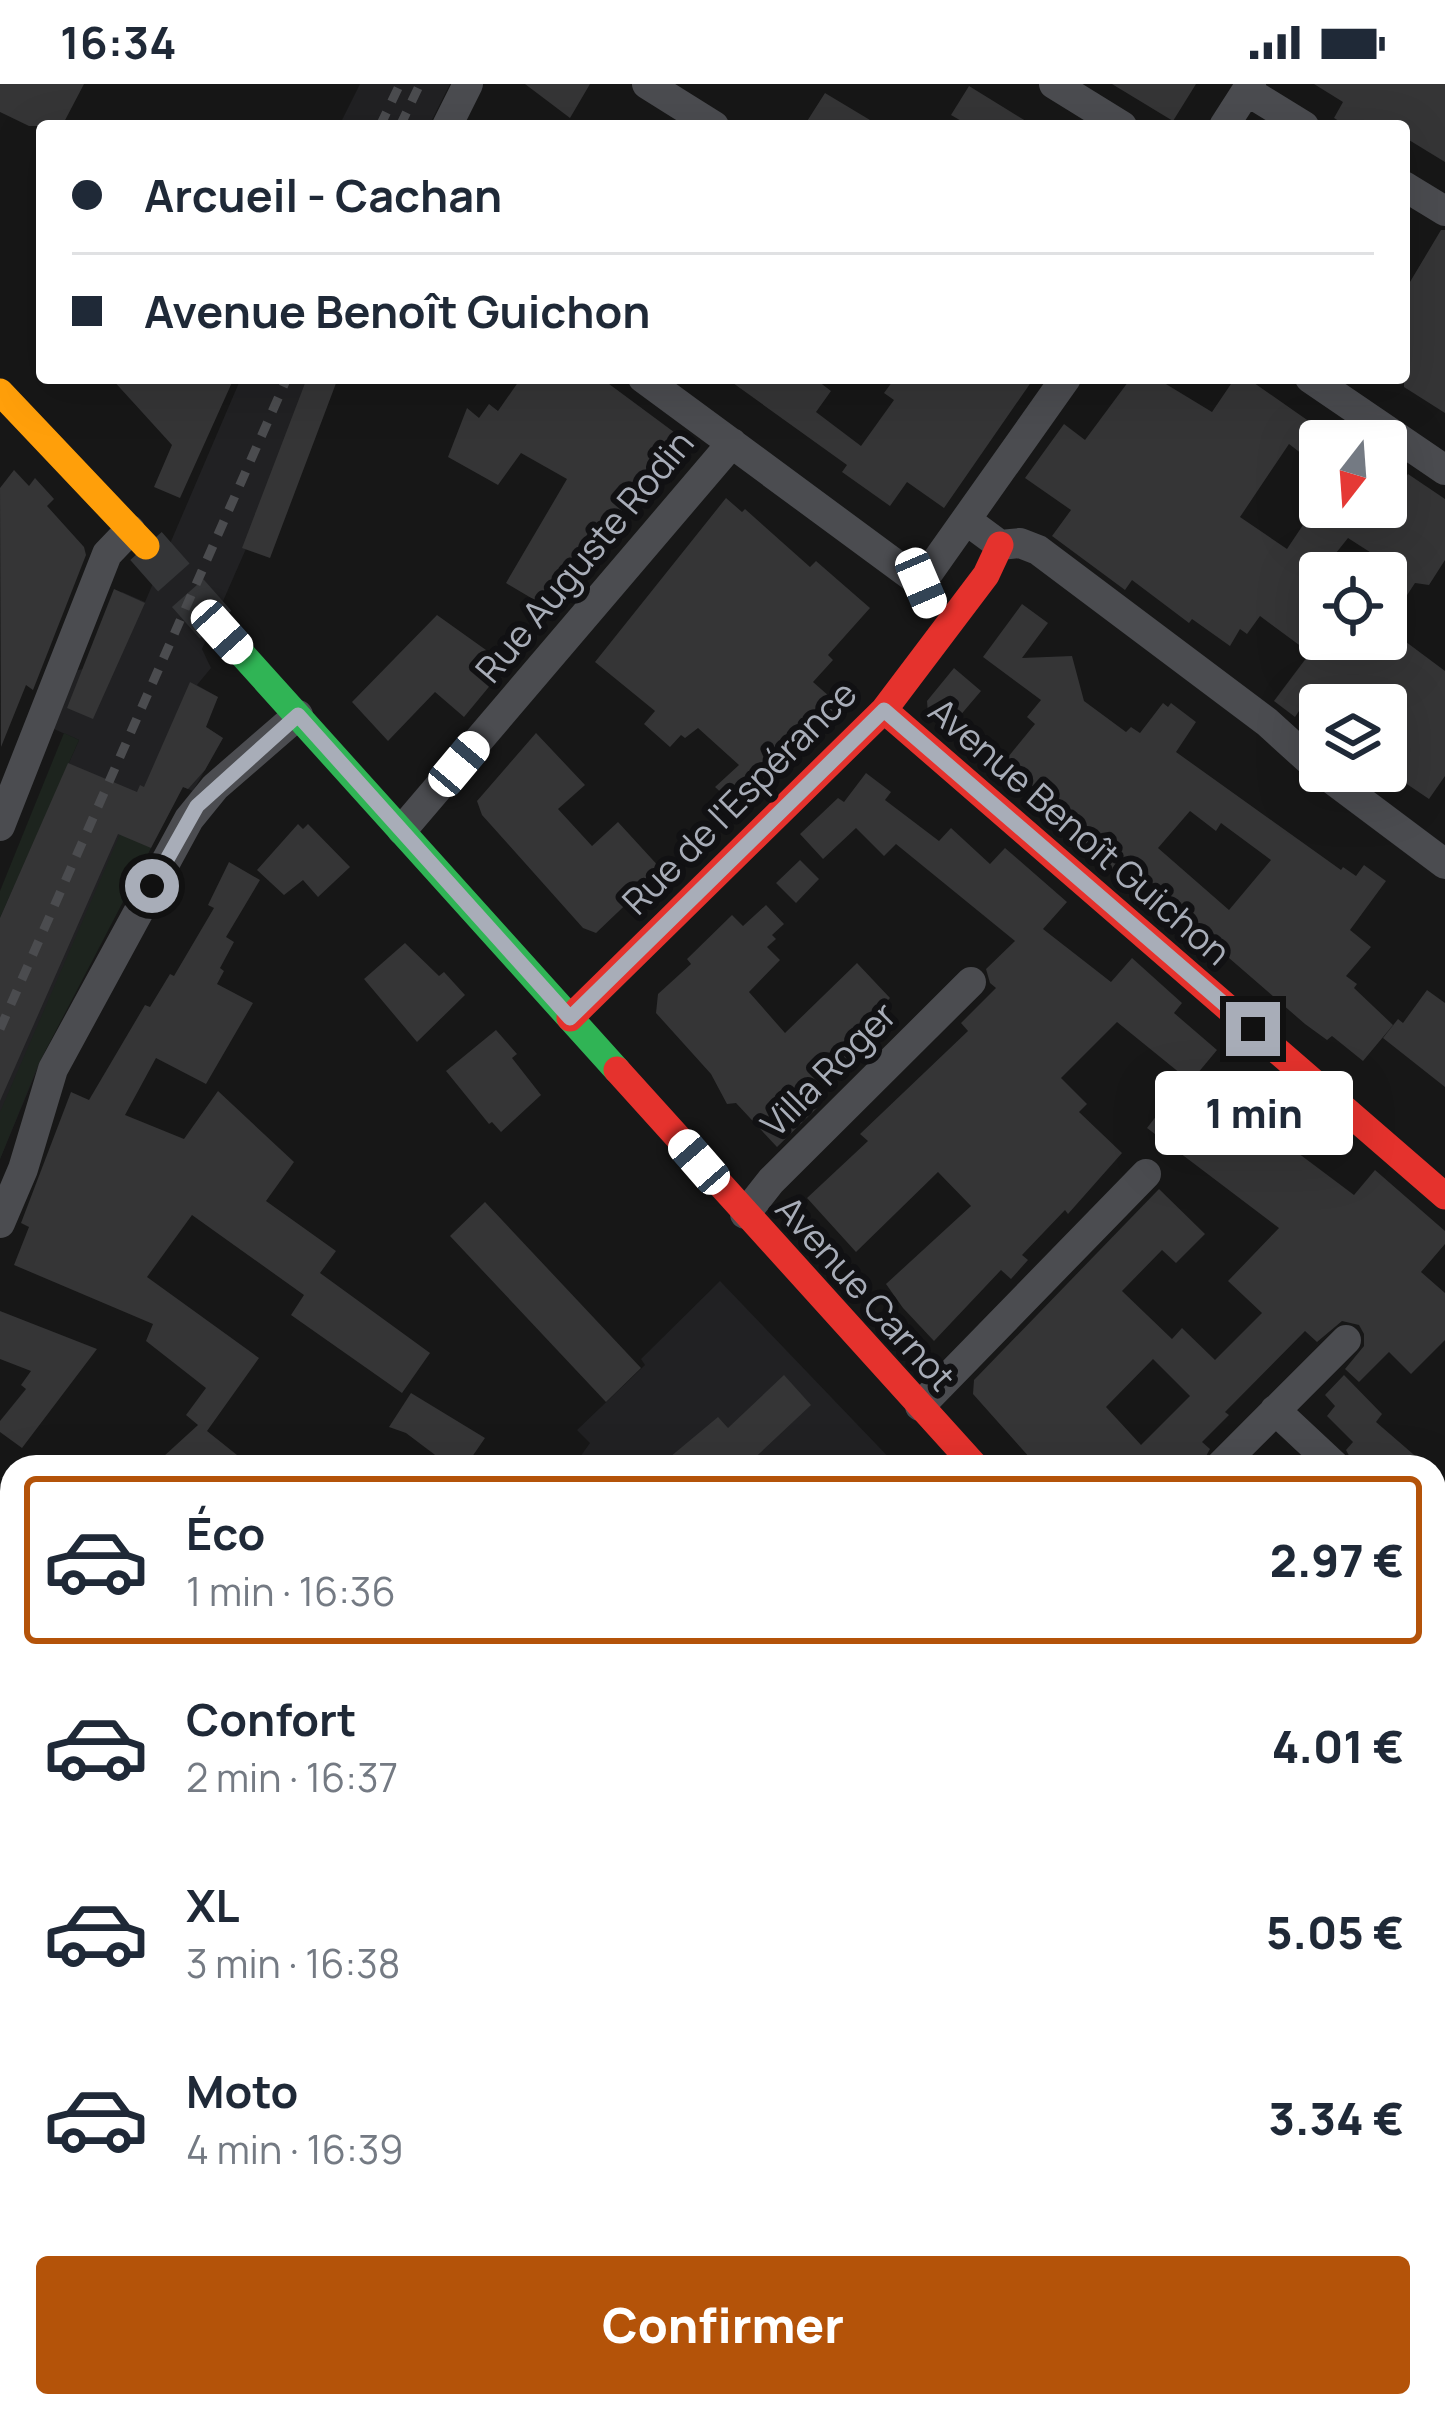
<!DOCTYPE html>
<html lang="fr">
<head>
<meta charset="utf-8">
<style>
  body { margin:0; font-family:Manrope,sans-serif; background:#f2f2f3; color:#1f2937; height:100vh; display:flex; flex-direction:column; font-size:45px; white-space:nowrap }
  * { box-sizing:border-box; margin:0 }
  p { font-size:39px; color:#747a83 }
  .icon { flex:none; width:66px; height:66px; fill:none; stroke:currentColor; stroke-width:2; stroke-linecap:round; stroke-linejoin:round }
  .map { position:relative; flex:1; overflow:hidden }
  .panel { position:absolute; left:0px; top:1371px; width:1446px; height:963px; display:flex; flex-direction:column; background:#fff; border-radius:36px 36px 0 0; box-shadow:0 12px 48px #0002 }
  .panel>* { flex:none }
  .hud { position:absolute; left:36px; top:36px; width:1374px; height:264px; border-radius:12px; box-shadow:0 12px 48px #0002; display:grid; align-content:center; height:264px; padding:0 36px; background:#fff }
  .needle { width:78px; rotate:197deg }
  .controls { position:absolute; left:1299px; top:336px; display:grid; gap:24px }
  .controls a { display:grid; place-items:center; width:108px; height:108px; border-radius:12px; background:#fff; box-shadow:0 12px 48px #0002; font-size:60px }
  .end { position:absolute; width:54px; height:54px; margin:-27px; border:15px solid #a8adb8; background:#111; box-shadow:0 0 0 6px #111 }
  .from { border-radius:50% }
  .bubble { position:absolute; height:84px; border-radius:12px; background:#fff; box-shadow:0 12px 48px #0002; font-size:39px; font-weight:800; line-height:84px; text-align:center }
  .car { position:absolute; width:36px; height:72px; margin:-36px -18px; border-radius:15px; box-shadow:0 0 9px 3px #0007; background:linear-gradient(#fff 24%,#345 0 40%,#fff 0 76%,#345 0 86%,#fff 0) }
  .hud b { display:flex; align-items:center; gap:42px; height:114px; font-size:45px }
  .hud b+b { border-top:3px solid #e0e1e3 }
  .hud i { width:30px; height:30px; background:#1f2937 }
  ul { padding:21px 0 0; list-style:none }
  li { display:flex; align-items:center; gap:36px; height:168px; margin:0 24px 18px; padding:0 12px; border:6px solid transparent; border-radius:12px }
  li div { flex:1 }
  li b { display:block; font-size:45px }
  li em { font-style:normal; font-weight:800 }
  li.selected { border-color:#b45309 }
  li>.icon { width:108px; height:108px; stroke-width:1.5 }
  .primary-button { display:flex; gap:24px; margin-top:auto; padding:24px 36px }
  .primary-button a { flex:1; height:138px; border-radius:12px; background:#b45309; color:#fff; font-size:48px; font-weight:800; line-height:138px; text-align:center }
  .status { display:flex; justify-content:space-between; align-items:center; height:84px; padding:0 60px; background:#fff; direction:ltr }
  .status svg { height:33px; fill:currentColor }
  .map>svg:first-child { display:block }
</style>
</head>
<body>
<div class="status"><b>16:34</b><svg viewBox="0 0 49 12"><path d="M0 12V9h3v3zM5 12V6h3v6zM10 12V3h3v9zM15 12V0h3v12zM26 1h20v11H26zM47 4h2v5h-2z"/></svg></div>
<div class="map">
<svg width="1445" height="2333" viewBox="0 0 1445 2333">
  <rect width="100%" height="100%" fill="#171717"/>
  <path fill="#212123" d="M360,0h90l-21,42h-90z
    M241,294h73l-44,116 -68,155 9,19 -14,17 21,12 -13,29 18,12 -30,53 -15,-6 -7,12 5,3 -128,243 -48,116v-241l79,-178 -32,-14 22,-54 19,-4 34,-76 23,10z
    M720,1197l178,186h-325l17,-24 -13,-13 68,-65 -4,-6z"/>
  <path fill="#1d241e" d="M64,649l15,7 -79,178v-27z
    M121,748l30,16 -112,215 -39,96v-47z"/>
  <path fill="#353536" fill-rule="evenodd" d="M0,0h84l-22,42h-33l-29,-14z
    M525,0h65l-20,34z
    M1112,0h84l-23,37z
    M1314,0h131v78l-41,-25v-11h-57l-13,-8 9,-16z
    M969,2l65,40h-64l-19,-11z
    M825,9l55,33h-76z
    M1441,146h4v183l-41,-26v-95z
    M111,294h123l-54,120 -26,-11 18,-42z
    M307,294h31l-68,180 -28,-10z
    M521,294h80l85,63 -19,27 -6,-5 -34,52 -9,-5 -9,17 -4,-2 -10,16 -4,-3 -18,33 -24,11 -11,20 -32,-19 61,-104 -46,-26 -23,32 -50,-28 19,-49 12,10 10,-14 9,7z
    M726,294h88l17,13 -15,21 45,34 33,-46 -10,-7 11,-15h139l-90,130 -37,-26 -17,24 -48,-34 5,-7z
    M1131,294h25l56,34 23,-34h12l73,51v39l-31,-24 -49,73 47,32 28,-42h71l22,-33 37,25v61l-16,25 -14,-2 -29,44v-57l4,-5 -42,-27 -28,35v67l66,-1v-12l59,44v105l-16,23 -43,-29v-65h-83l-8,12 -21,-16 36,-48 -50,-37 -13,18 -7,-5 -10,17 -38,-27 -3,4 -57,-43 -7,10 -73,-54 19,-26 -46,-32 39,-54 21,16z
    M14,386l15,16 6,-8 19,21 -7,7 37,41 2,8 -53,135 -7,-5 -25,62 -1,-259z
    M726,414l16,14 3,-3 65,58 6,-6 54,47 -42,47 5,5 -20,22 33,29 -103,101 -28,-25 24,-22 -41,-37 -13,10 -4,-3 -11,12 -26,-23 11,-13 -60,-49z
    M114,505l31,14 -52,116 -26,-11z
    M1022,520l26,19 -26,35 50,-2 12,45 42,31 5,-5 9,6 23,-30 5,4 3,-4 25,19 -20,30 165,118 2,-3 13,9 8,-11 22,16 -36,49 21,17 -25,29 11,8 -3,4 39,37 -30,36 -31,-25 -5,4 -22,-16 -159,-138 -9,10 -98,-85 10,-11 -45,-38 31,-38 -8,-7 14,-17 -58,-43zM1190,727l26,20 5,-8 50,37 -42,50 -71,-62z
    M437,531l70,50 -43,52 -29,-25 -47,49 -36,-39z
    M954,584l27,23 -34,40 -19,-17 -1,-13z
    M190,598l28,15 -12,30 17,11 -18,32 -17,19 -5,-2 -32,61 -33,-14 -118,267v-183l68,-155 69,29 3,-7 4,2z
    M536,649l49,52 -27,24 34,37 26,-24 44,48 -66,63 -13,-5 -101,-113 -5,-14z
    M866,689l25,19 -6,8 54,41 12,-13 39,36 15,-16 62,54 -24,27 68,53 21,-24 50,45 -8,10 43,37 -25,30 50,40 33,-37 31,27 -24,31 72,54 21,-25 70,61v13l-24,28 24,21v47l-34,34 -22,-22 -30,30 -14,-13 19,-23v-12l-5,-9 -17,-4 -25,21 -12,-11 -80,81 4,3 -27,27 8,7 -10,18h-162l-65,-73 1,-14 185,-191 46,45 -29,29 -14,-13 -40,41 50,48 10,-11 33,32 47,-47 -34,-32 51,-53 -132,-100 39,-50 -69,-56 -56,56 26,26 -8,8 43,41 -54,61 -3,-4 -43,45 6,5 -17,19 -10,-9 -67,71 -31,-33 -17,-24 85,-78 -33,-34 -82,80 -49,-54 61,-57 -8,-7 108,-103 -7,-8 35,-35 -6,-5 -4,-14 29,-28 -119,-97 -12,12 -28,-28 -33,31 -23,-25 38,-36 6,4zM1153,1275l37,37 -49,49 -35,-38z
    M298,740l5,5 5,-5 42,43 -32,30 -15,-17 -19,15 -27,-25z
    M800,776l19,19 -23,24 -20,-20z
    M229,778l31,18 -34,57 8,5 -14,26 4,3 -7,13 36,19 -47,81 -50,-26 -31,57 59,24 34,-48 76,71 -28,39 70,50 -16,22 110,80 -28,40 -111,-78 13,-20 -112,-80 -45,62 112,81 -52,73 45,36h-100l46,-42 -12,-10 20,-27 -60,-47 7,-17 -139,-59 15,-38 -8,-4 50,-131 18,8 56,-95 5,2 20,-33 4,2 40,-68 -6,-3z
    M766,821l18,19 -12,11 4,4 -9,8 13,13 -31,32 36,41 72,-70 33,35 -16,17 11,12 -76,68 10,11 -42,41 -41,-44 -9,1 -16,-30 -55,-61 2,-19 33,-30 -4,-5 45,-44 11,11z
    M405,859l34,33 5,-4 21,23 -48,47 -53,-63z
    M1427,906l18,13v84l-62,-49 15,-19 5,4z
    M496,946l21,24 -5,4 29,37 -40,37 -9,-10 -3,2 -43,-53z
    M485,1118l156,166 -35,34 -156,-166z
    M0,1227l97,38 -75,99 -22,-16v-11l26,-32 -5,-4 10,-14 -31,-12z
    M784,1291l27,30 -66,62h-87l60,-50 10,11z
    M1344,1291l38,39 -6,8 52,45h-73l-9,-17 7,-8 -26,-26 8,-10 -10,-11z
    M411,1309l74,45 -20,29h-14l-45,-34 -17,-6z"/>
  <g fill="none" stroke-linecap="round" stroke-linejoin="round">
    <path stroke="#343537" stroke-width="42" stroke-dasharray="42 21" stroke-linecap="butt" d="M146,462l76,86"/>
    <path stroke="#4b4c50" stroke-width="30" d="M647,0l67,42
      M1054,0l68,42
      M1247,7l57,35
      M447,42l21,-42
      M1224,42l27,-42
      M1404,102l41,25
      M643,294l278,205
      M1310,294l135,92
      M966,436l34,25 20,-2 18,7 229,172 53,48
      M921,499l145,-205
      M1321,687l124,93
      M0,742l107,-272 23,-24
      M402,746l330,-387
      M745,1130l26,-33 200,-199
      M0,1139l23,-54 30,-100 136,-250 26,-32 83,-72
      M920,1322l226,-232
      M1275,1326l61,57
      M1219,1383l127,-127
      M1434,1476l11,10
      M0,1746l12,15
      M0,2199l12,11
      M134,2322l12,11
      M652,2322l12,11
      M1121,2322l12,11
      M49,2333l10,-11
      M757,2333l9,-11"/>
    <path stroke="#30b455" stroke-width="27" d="M222,548l395,438"/>
    <path stroke="#ff9f0a" stroke-width="27" d="M0,308l146,154
      M1434,1889l11,10
      M1434,1971l11,-18
      M1434,2093l11,-18"/>
    <path stroke="#e5322d" stroke-width="27" d="M884,626l561,486
      M570,934l314,-308 102,-135 14,-30
      M617,986l359,397
      M1209,2333l7,-11
      M1288,2333l7,-11"/>
    <path stroke="#4b4c4f" stroke-width="9" stroke-dasharray="15 12" stroke-linecap="butt" d="M380,42l20,-42
      M400,42l20,-42
      M0,945l287,-651"/>
  </g>
  <g fill="none" stroke-linecap="round" stroke-linejoin="round">
    <path stroke="#a8adb8" stroke-width="15" d="M152,802l45,-80 101,-91 272,303 314,-308 369,319"/>
  </g>
  <g text-anchor="middle" dominant-baseline="central" stroke-width="12" stroke-linejoin="round" paint-order="stroke">
    <g font-size="36" fill="#a8adb8" stroke="#111113">
      <text transform="translate(584 472) rotate(-50)">Rue Auguste Rodin</text>
      <text transform="translate(739 713) rotate(-45)">Rue de l'Espérance</text>
      <text transform="translate(1080 747) rotate(41)">Avenue Benoît Guichon</text>
      <text transform="translate(828 985) rotate(-45)">Villa Roger</text>
      <text transform="translate(866 1209) rotate(48)">Avenue Carnot</text>
    </g>
  </g>
</svg>
<div class="controls">
<a><svg class="needle" viewBox="-14 -14 28 28"><path d="M0-13l5 13h-10z" fill="#e53935"/><path d="M0 13l5-13h-10z" fill="#747a83"/></svg></a>
<a><svg class="icon" aria-label="locate" viewBox="0 0 24 24"><circle cx="12" cy="12" r="6"/><path d="M12 2v4M12 18v4M2 12h4M18 12h4"/></svg></a>
<a><svg class="icon" aria-label="layers" viewBox="0 0 24 24"><path d="M12 4l9 5-9 5-9-5zM3 14l9 5 9-5"/></svg></a>
</div>
<i class="end from" style="left:152px;top:802px"></i>
<i class="end" style="left:1253px;top:945px"></i>
<div class="bubble" style="left:1155px;top:987px;width:198px">1 min</div>
<i class="car" style="left:921px;top:499px;rotate:157deg"></i>
<i class="car" style="left:222px;top:548px;rotate:138deg"></i>
<i class="car" style="left:459px;top:680px;rotate:40deg"></i>
<i class="car" style="left:699px;top:1078px;rotate:319deg"></i>
<div class="hud">
<b><i class="from"></i>Arcueil - Cachan</b>
<b><i></i>Avenue Benoît Guichon</b>
</div>
<section class="panel">
<ul>
<li class="selected"><svg class="icon" aria-label="car" viewBox="0 0 24 24"><path d="M5 17H2v-5l4-1 3-4h7l3 4 3 1v5h-3M9 17h6M6 11h13"/><circle cx="7" cy="17" r="2"/><circle cx="17" cy="17" r="2"/></svg><div><b>Éco</b><p>1 min · 16:36</p></div><em>2.97 €</em></li>
<li><svg class="icon" aria-label="car" viewBox="0 0 24 24"><path d="M5 17H2v-5l4-1 3-4h7l3 4 3 1v5h-3M9 17h6M6 11h13"/><circle cx="7" cy="17" r="2"/><circle cx="17" cy="17" r="2"/></svg><div><b>Confort</b><p>2 min · 16:37</p></div><em>4.01 €</em></li>
<li><svg class="icon" aria-label="car" viewBox="0 0 24 24"><path d="M5 17H2v-5l4-1 3-4h7l3 4 3 1v5h-3M9 17h6M6 11h13"/><circle cx="7" cy="17" r="2"/><circle cx="17" cy="17" r="2"/></svg><div><b>XL</b><p>3 min · 16:38</p></div><em>5.05 €</em></li>
<li><svg class="icon" aria-label="car" viewBox="0 0 24 24"><path d="M5 17H2v-5l4-1 3-4h7l3 4 3 1v5h-3M9 17h6M6 11h13"/><circle cx="7" cy="17" r="2"/><circle cx="17" cy="17" r="2"/></svg><div><b>Moto</b><p>4 min · 16:39</p></div><em>3.34 €</em></li>
</ul>
<div class="primary-button"><a>Confirmer</a></div>
</section>
</div>
</body>
</html>
